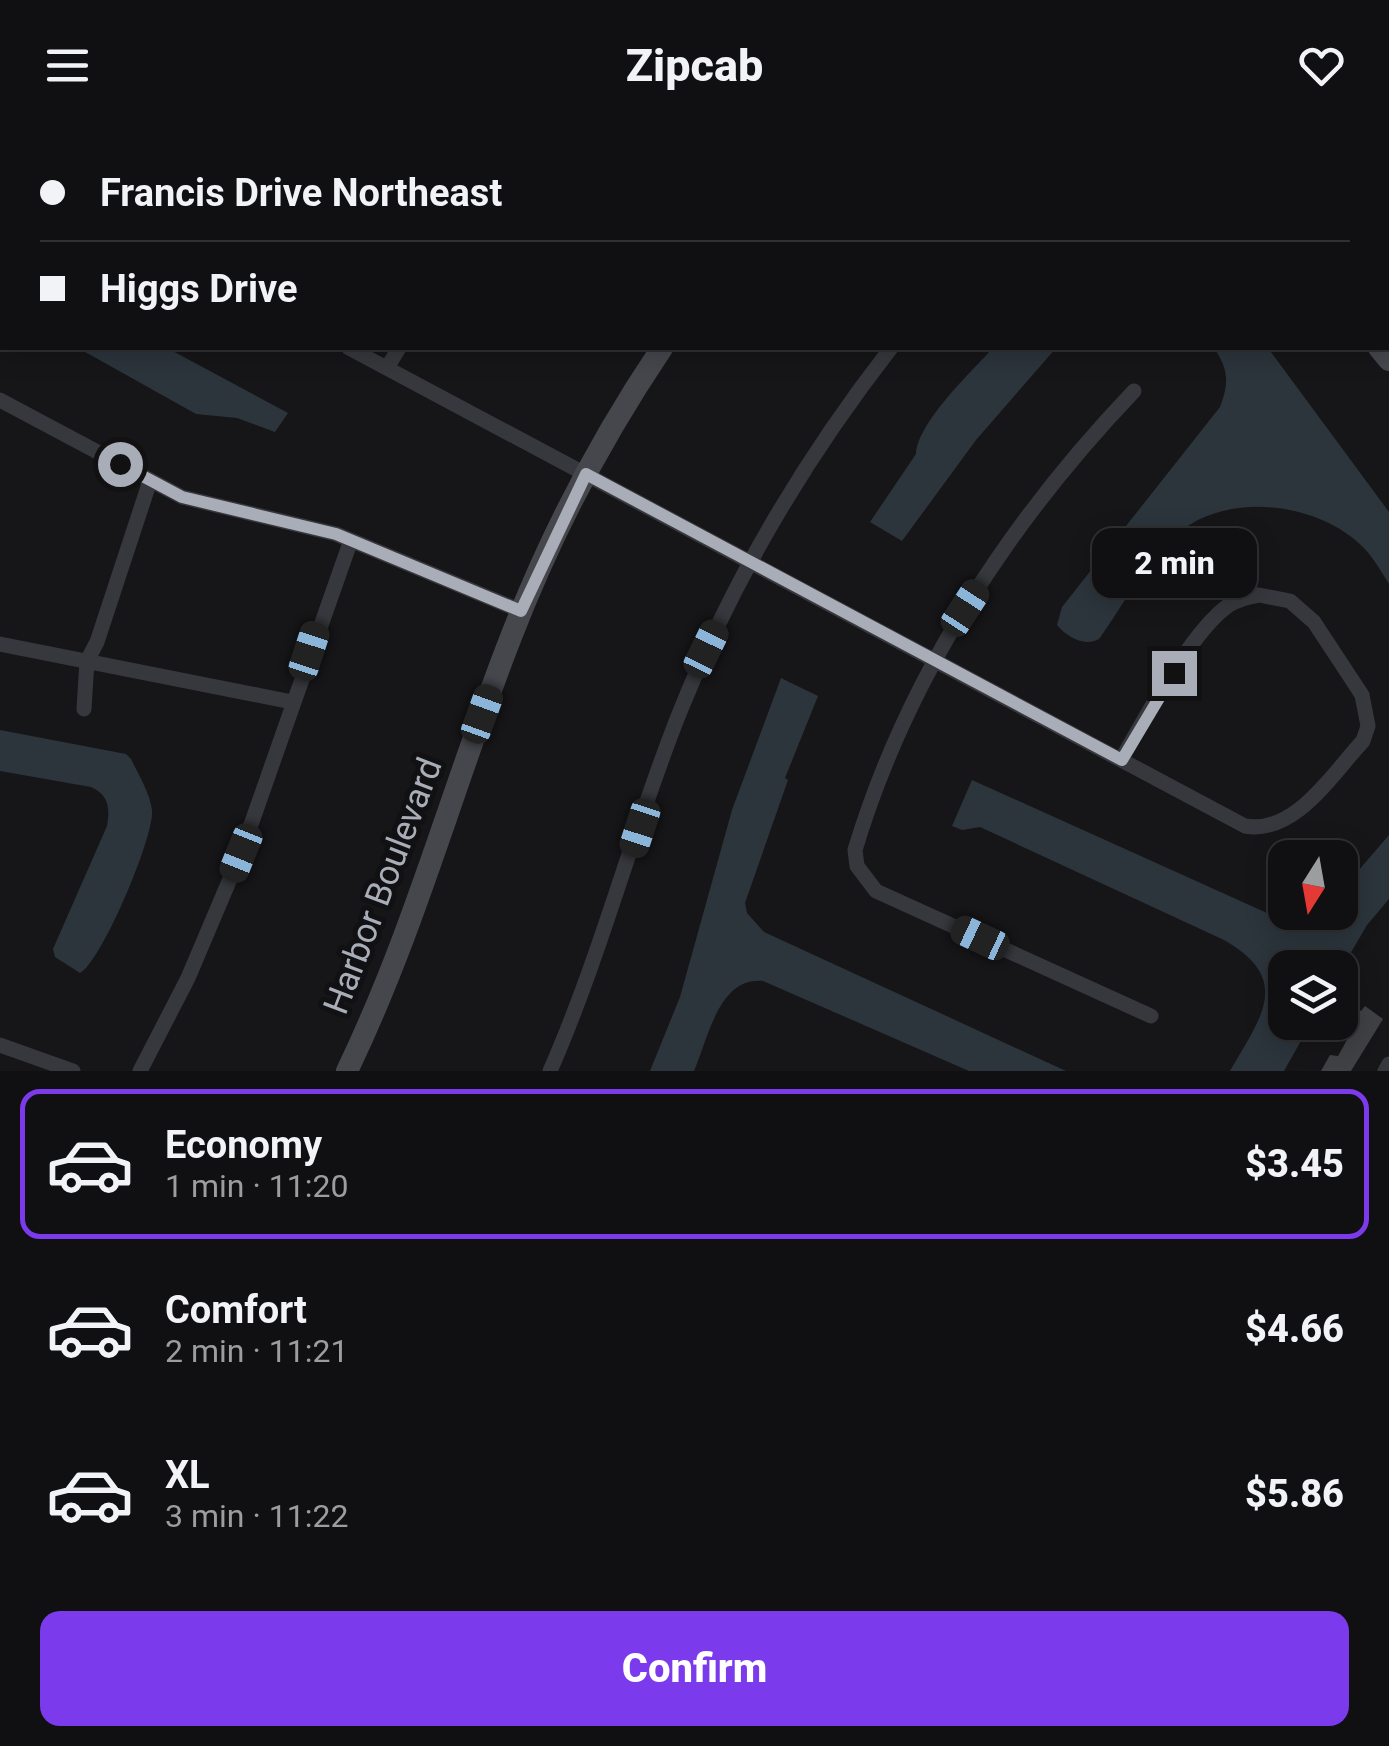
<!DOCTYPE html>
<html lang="en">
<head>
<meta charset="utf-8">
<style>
  body { margin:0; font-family:Roboto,sans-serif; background:#19191b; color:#f1f3f6; height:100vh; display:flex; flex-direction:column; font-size:38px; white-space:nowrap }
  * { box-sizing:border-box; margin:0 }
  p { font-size:32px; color:#9c9d9f }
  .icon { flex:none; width:55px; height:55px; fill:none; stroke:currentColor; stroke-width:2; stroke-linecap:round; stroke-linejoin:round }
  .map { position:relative; height:941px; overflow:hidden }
  .details { display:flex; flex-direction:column; background:#101012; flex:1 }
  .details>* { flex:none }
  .banner { position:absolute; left:0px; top:0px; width:1390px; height:220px; box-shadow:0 5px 25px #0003,0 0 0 2px #303032; display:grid; align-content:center; height:220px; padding:0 40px; background:#101012 }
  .needle { width:65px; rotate:191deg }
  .controls { position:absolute; left:1268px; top:710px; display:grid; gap:20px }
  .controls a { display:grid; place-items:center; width:90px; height:90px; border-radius:20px; background:#101012; box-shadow:0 5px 25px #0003,0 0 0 2px #303032; font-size:50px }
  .end { position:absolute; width:45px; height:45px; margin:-22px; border:12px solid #a8adb8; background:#111; box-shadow:0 0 0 5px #111 }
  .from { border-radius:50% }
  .bubble { position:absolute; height:70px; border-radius:20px; background:#101012; box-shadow:0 5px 25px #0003,0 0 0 2px #303032; font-size:32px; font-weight:800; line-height:70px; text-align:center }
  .car { position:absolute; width:30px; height:60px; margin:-30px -15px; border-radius:12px; box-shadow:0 0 8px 2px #0007; background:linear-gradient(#222 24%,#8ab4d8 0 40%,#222 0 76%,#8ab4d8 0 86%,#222 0) }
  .banner b { display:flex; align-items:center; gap:35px; height:95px; font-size:38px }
  .banner b+b { border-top:2px solid #303032 }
  .banner i { width:25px; height:25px; background:#f1f3f6 }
  ul { padding:18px 0 0; list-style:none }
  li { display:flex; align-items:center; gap:30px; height:150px; margin:0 20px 15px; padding:0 20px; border:5px solid transparent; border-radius:20px }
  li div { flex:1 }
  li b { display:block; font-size:38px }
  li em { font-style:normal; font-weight:800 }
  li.selected { border-color:#7c3aed }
  li>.icon { width:90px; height:90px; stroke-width:1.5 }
  .button { display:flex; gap:20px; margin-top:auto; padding:20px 40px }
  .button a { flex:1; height:115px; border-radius:20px; background:#7c3aed; color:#fff; font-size:40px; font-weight:800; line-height:115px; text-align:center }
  header { display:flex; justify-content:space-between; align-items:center; height:130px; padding:0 40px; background:#101012; font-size:45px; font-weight:800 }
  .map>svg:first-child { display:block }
</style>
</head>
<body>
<header><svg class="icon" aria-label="menu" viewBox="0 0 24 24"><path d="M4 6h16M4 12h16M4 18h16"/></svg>Zipcab<svg class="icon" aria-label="heart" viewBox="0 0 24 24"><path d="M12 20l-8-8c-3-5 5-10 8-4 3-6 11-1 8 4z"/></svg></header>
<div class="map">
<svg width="1389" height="941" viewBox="0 0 1389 941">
  <rect width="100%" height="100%" fill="#161618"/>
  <path fill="#2c353c" d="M78,218h89l121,65 -13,19 -38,-14 -41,-4z
    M993,218h63l-80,92 -74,101 -32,-19 46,-68c2,-32 55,-82 77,-106z
    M1214,218h54l121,164v72c-8,-13 -16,-27 -27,-38 -45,-44 -135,-55 -185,-12 -32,27 -53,71 -78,105 -15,8 -32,-2 -42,-14l5,-18 158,-200c9,-24 9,-37 -6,-59z
    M781,548l37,18 -33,82 3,2 -43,123 2,10 17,19 302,139h-97l-206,-90c-44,-5 -55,58 -69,90h-44l30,-74 52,-187z
    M0,600l126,24 5,5c7,15 19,34 21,51 3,25 -51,153 -72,163l-25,-16 -2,-8 54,-123c3,-18 2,-31 -16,-39l-91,-16z
    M972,650l313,141h31l8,-8 16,-1v-20l49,-57v64l-22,26 -27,46v-3h-55v54l26,1 -27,48h-54c30,-53 64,-91 -6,-131l-244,-113 -18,3 -10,-4z"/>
  <path fill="#404145" d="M1340,872l8,6 3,-4 10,7 4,-5 18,13 -32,52h-30l9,-16 8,1 10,-18 -20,-16h12z"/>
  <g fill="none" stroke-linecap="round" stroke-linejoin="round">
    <path stroke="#37383d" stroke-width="15" d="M922,0l3,2
      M281,2l2,-2
      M539,2l1,-2
      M0,5l2,6
      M349,218l772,412
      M387,238l12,-20
      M1134,261c-124,130 -227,286 -279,459l2,16 19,25 275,125
      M0,270l182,97 154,37 185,77
      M1259,465l31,6 24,21 48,73 6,31 -5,15c-31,33 -68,94 -118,85l-124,-66c23,-40 71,-130 108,-155 9,-6 19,-8 30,-10z
      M0,514l292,58
      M84,579l3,-48 10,-19 53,-161
      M0,915l73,26
      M140,941l48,-93 53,-125 110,-313
      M550,941c51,-116 82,-239 129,-357 53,-133 124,-253 212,-366
      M1385,941l4,-7"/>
    <path stroke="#45474d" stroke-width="22" d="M1210,0l2,2
      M1236,0l2,2
      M834,2l3,-2
      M1388,192l1,2
      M1379,218l10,12
      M347,941c68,-141 107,-289 164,-434 39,-101 91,-200 151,-289"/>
  </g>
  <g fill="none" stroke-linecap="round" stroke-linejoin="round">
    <path stroke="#a8adb8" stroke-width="12" d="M120,334l62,33 154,37 185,77 65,-137 536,286 52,-87"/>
  </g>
  <g text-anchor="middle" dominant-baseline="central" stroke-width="10" stroke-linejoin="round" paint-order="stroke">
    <g font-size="35" fill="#a8adb8" stroke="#111113">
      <text transform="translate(383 756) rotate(-69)">Harbor Boulevard</text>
    </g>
  </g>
</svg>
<div class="controls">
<a><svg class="needle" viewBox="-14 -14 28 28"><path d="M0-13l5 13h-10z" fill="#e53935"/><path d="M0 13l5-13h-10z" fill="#9c9d9f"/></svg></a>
<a><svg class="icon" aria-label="layers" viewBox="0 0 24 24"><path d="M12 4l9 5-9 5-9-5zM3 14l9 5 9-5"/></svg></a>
</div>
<i class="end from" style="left:120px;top:334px"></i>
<i class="end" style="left:1174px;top:543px"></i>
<div class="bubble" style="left:1092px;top:398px;width:165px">2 min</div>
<i class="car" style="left:965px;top:478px;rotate:33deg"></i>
<i class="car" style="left:706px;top:519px;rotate:26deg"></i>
<i class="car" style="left:309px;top:521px;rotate:18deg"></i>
<i class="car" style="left:482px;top:584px;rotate:20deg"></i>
<i class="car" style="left:640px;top:698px;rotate:198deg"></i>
<i class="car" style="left:241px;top:723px;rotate:202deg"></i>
<i class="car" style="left:980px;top:808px;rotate:295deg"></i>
<div class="banner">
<b><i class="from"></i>Francis Drive Northeast</b>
<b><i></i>Higgs Drive</b>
</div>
</div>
<section class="details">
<ul>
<li class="selected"><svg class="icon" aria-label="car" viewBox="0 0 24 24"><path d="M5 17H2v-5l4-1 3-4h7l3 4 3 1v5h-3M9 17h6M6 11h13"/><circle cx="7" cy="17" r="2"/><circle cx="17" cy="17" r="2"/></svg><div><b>Economy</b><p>1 min · 11:20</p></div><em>$3.45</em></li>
<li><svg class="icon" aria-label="car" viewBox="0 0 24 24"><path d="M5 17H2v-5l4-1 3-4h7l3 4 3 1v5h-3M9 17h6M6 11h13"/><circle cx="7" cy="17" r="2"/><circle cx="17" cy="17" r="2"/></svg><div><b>Comfort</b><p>2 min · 11:21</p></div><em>$4.66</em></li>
<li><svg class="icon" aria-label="car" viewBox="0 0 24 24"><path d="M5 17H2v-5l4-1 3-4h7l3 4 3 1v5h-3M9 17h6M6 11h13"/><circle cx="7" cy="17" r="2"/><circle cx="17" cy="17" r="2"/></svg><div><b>XL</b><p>3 min · 11:22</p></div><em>$5.86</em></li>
</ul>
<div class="button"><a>Confirm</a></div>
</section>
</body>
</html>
